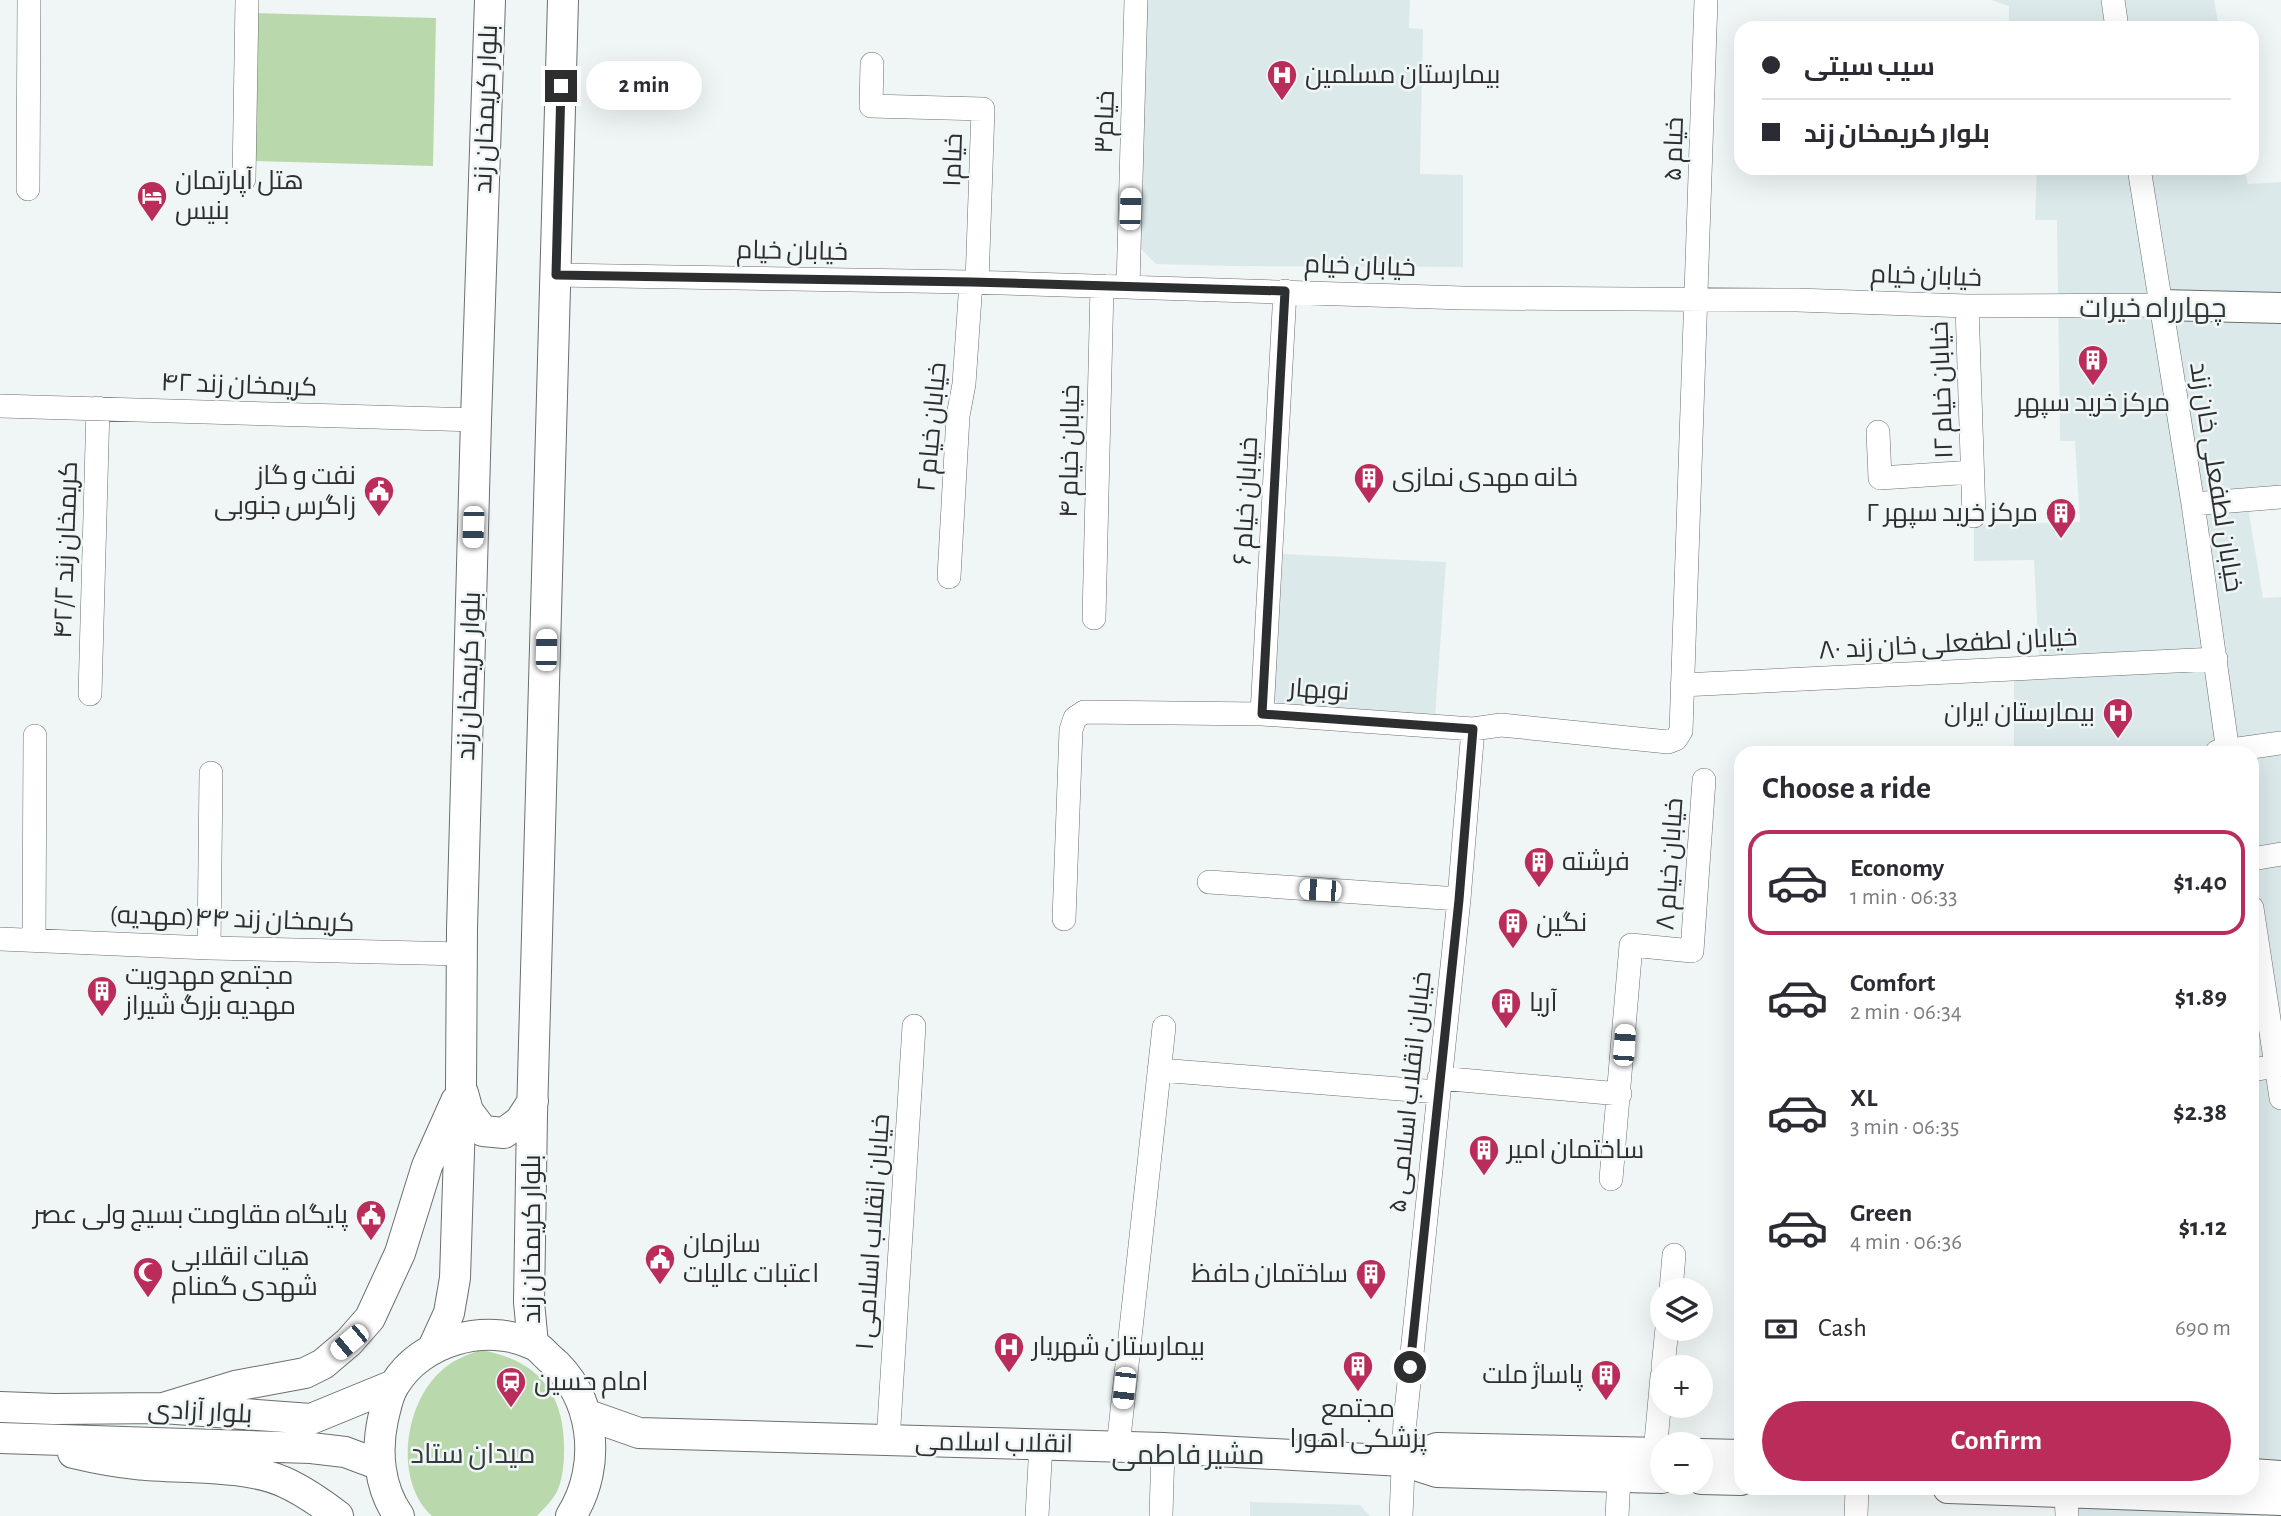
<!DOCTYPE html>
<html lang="en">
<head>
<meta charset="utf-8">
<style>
  body { margin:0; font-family:"Alegreya Sans",Cairo,sans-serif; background:#f7f7f7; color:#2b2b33; height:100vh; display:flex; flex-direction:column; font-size:26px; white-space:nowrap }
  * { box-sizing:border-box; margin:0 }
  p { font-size:23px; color:#7c7c81 }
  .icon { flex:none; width:38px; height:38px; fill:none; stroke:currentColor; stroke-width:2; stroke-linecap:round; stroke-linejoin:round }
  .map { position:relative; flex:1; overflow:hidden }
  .details { position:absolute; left:1734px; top:746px; width:525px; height:749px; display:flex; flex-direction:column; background:#fff; border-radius:21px; box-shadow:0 7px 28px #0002 }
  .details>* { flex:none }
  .banner { position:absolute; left:1734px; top:21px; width:525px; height:154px; border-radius:21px; box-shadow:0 7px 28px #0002; display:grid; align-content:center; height:154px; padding:0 28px; background:#fff }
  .buttons { position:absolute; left:1650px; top:1278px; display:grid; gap:14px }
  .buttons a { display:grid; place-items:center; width:63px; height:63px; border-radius:50%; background:#fff; box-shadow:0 7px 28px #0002; font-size:35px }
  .end { position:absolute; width:32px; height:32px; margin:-16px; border:9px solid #2c2e2f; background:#fff; box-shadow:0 0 0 4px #fff }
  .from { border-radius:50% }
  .bubble { position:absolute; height:49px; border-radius:24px; background:#fff; box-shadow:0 7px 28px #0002; font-size:23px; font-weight:700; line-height:49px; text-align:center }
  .car { position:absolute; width:21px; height:42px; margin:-21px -10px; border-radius:9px; box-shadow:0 0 5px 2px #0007; background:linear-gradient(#fff 24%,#345 0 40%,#fff 0 76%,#345 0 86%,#fff 0) }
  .banner b { display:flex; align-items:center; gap:24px; height:66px; font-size:26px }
  .banner b+b { border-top:2px solid #e1e1e2 }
  .banner i { width:18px; height:18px; background:#2b2b33 }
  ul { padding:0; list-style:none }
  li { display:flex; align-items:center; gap:21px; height:105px; margin:0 14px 10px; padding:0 14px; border:4px solid transparent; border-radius:21px }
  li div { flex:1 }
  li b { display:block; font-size:26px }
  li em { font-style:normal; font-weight:700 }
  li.current { border-color:#ba2c59 }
  li>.icon { width:63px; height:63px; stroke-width:1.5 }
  h2 { padding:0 28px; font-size:32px; line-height:84px }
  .pay { display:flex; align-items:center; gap:18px; height:77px; padding:0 28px; font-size:26px }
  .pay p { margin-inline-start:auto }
  .button { display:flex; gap:14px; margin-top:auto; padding:14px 28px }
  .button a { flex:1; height:80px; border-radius:42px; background:#ba2c59; color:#fff; font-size:28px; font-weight:700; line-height:80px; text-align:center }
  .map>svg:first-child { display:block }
</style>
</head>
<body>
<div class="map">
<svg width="2281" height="1516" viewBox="0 0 2281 1516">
  <rect width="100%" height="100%" fill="#f0f6f6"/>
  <path fill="#dbe9ea" d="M1145,0h265l-1,28 14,1 -3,145 43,1v92l-232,-1 -75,-2 -18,-18z
    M1991,0h223l5,28h-210v-22z
    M2037,168h207l4,16 33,-2v315l-34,5 16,96 18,-1v919h-219l-2,-28h192v-736h-238v-71l25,-23 -5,-98 -60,1v-36l106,-3 -5,-81h-15l-3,-221h-22z
    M1283,554l163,8 -11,156 -157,-14 -4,-6z
    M1250,1502l110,3 10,11h-120z"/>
  <path fill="#b9d9ad" d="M254,13l182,5 -3,148 -182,-5z
    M481,1350c57,10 85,44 83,103 0,13 -2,31 -9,42 -5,8 -12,14 -18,21h-105c-38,-34 -28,-110 7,-143 13,-13 25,-17 42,-23z"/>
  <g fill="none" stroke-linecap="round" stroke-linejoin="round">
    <g stroke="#6a6f6f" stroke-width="24">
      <path id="minor" d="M2113,0l4,28
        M872,64l-1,42 112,3 -6,174
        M2139,168l54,336 35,248
        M244,179l3,-179
        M28,189l1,-189
        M556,275l415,7 492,16 334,2 170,6 194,-1
        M1128,287l8,-287
        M1967,306l7,210
        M0,406l476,14
        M1878,432l2,46 93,-6
        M2193,504l88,-7
        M949,577l9,-161 6,-32 7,-102
        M1094,618l8,-332
        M1682,685l534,-26
        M90,694l8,-286
        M1262,714l23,-423
        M2217,752l64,-9
        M2252,859l29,-5
        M1209,882l250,17
        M2252,908l29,190
        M1064,919l7,-189 4,-12 9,-6 178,2 211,15 28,-4 167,17 8,-3 5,-8 25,-731
        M0,939l209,9 253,6
        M34,940l1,-204
        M209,948l2,-175
        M1159,1070l279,22
        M2252,1070l24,-4
        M1439,1078l181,16
        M1611,1179l20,-234 61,6 12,-171
        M1671,1290l3,-35
        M1663,1367l4,-39
        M888,1441l26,-415
        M1118,1447l46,-420
        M1655,1453l7,-77
        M2066,1492l1,24
        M1037,1516l4,-72
        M1161,1516l2,-68
        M1401,1516l4,-95 54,-522 14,-170
        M1617,1516l2,-38
        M1856,1516l1,-28"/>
    </g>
    <g stroke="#6a6f6f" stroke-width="32">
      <path id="major" d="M2161,305l120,3
        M463,1093l5,18 15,20 21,2 16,-12 13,-20
        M533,1344l-4,-42 3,-187 31,-1115
        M433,1348l16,-35 6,-35 6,-190 1,-159 14,-509 14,-420
        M0,1407l54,2 109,-1 148,11 83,-34
        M163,1408l72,-22 70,-13 18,-9 26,-22 21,-24 30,-65 27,-87 29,-65
        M588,1415l51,18 524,15 240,13 34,11 225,6
        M0,1438l311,10 34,4 35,13
        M73,1453c21,5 41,9 63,11 45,5 107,0 148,18 20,9 37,21 54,34
        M1701,1454l40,1
        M1403,1461l34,-13 225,5
        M2252,1474l29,2
        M1701,1479l40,1
        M1948,1488l333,12
        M399,1516c-20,-28 -23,-65 -16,-97 3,-12 5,-25 12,-35 26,-43 91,-62 137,-40 6,2 11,8 16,13 47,38 55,108 23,159"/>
    </g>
    <use href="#minor" stroke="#fff" stroke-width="23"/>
    <use href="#major" stroke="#fff" stroke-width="30"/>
  </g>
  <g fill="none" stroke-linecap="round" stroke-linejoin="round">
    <path stroke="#2c2e2f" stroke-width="9" d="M561,86l-5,189 415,7 314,9 -23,423 211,15 -14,171 -49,467"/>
  </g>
  <defs>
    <g id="hospital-pin" transform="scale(1.575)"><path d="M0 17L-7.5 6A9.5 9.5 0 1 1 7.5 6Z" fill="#ba2c59" stroke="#f0f6f6"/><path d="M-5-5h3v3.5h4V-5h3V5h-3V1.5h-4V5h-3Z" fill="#fff"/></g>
    <g id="hotel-pin" transform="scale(1.575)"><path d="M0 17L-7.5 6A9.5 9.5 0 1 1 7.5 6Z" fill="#ba2c59" stroke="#f0f6f6"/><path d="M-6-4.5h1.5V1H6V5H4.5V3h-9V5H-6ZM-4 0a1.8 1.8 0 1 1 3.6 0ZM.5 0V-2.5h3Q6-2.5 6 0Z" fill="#fff"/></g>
    <g id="building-pin" transform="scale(1.575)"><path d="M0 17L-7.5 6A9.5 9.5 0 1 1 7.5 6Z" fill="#ba2c59" stroke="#f0f6f6"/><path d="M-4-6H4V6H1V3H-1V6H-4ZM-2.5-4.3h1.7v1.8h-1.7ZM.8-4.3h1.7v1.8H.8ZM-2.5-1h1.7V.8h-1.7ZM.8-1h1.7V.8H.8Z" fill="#fff"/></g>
    <g id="civic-pin" transform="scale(1.575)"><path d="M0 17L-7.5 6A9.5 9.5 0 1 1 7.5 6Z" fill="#ba2c59" stroke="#f0f6f6"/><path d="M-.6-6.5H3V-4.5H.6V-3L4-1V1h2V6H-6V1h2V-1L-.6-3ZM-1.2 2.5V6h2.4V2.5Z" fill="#fff"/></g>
    <g id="mosque-pin" transform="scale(1.575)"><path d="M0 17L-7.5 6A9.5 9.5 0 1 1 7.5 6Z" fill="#ba2c59" stroke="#f0f6f6"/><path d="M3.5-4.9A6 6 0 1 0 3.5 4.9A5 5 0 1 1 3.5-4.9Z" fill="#fff"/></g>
    <g id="station-pin" transform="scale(1.575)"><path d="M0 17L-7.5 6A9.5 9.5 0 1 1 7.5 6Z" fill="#ba2c59" stroke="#f0f6f6"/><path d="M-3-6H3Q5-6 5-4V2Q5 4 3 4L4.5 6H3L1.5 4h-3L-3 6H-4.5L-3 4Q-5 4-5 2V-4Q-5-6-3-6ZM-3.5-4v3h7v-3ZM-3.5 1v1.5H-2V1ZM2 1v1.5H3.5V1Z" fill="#fff"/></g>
  </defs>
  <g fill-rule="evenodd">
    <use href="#hospital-pin" x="1282" y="75"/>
    <use href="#hotel-pin" x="152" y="196"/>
    <use href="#building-pin" x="2093" y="360"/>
    <use href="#building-pin" x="1369" y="478"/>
    <use href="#civic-pin" x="379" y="491"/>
    <use href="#building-pin" x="2061" y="513"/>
    <use href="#hospital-pin" x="2118" y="713"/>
    <use href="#building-pin" x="1539" y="862"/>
    <use href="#building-pin" x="1513" y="923"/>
    <use href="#building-pin" x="102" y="991"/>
    <use href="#building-pin" x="1506" y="1003"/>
    <use href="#building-pin" x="1484" y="1150"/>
    <use href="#civic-pin" x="371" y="1215"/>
    <use href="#civic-pin" x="660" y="1259"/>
    <use href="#mosque-pin" x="148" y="1272"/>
    <use href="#building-pin" x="1371" y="1274"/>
    <use href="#hospital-pin" x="1009" y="1347"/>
    <use href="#building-pin" x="1358" y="1366"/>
    <use href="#building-pin" x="1606" y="1375"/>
    <use href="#station-pin" x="511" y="1382"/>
  </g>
  <g text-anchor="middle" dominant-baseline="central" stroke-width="5" stroke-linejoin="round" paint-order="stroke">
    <g font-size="26" fill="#2c2e2f" stroke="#f0f6f6" text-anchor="start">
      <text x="1305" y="75">بیمارستان مسلمین</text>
      <text x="175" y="181">هتل آپارتمان<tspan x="175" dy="30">بنیس</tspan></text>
      <text x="2093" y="403" text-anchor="middle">مرکز خرید سپهر</text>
      <text x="356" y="476" text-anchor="end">نفت و گاز<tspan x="356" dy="30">زاگرس جنوبی</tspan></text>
      <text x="1392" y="478">خانه مهدی نمازی</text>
      <text x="2038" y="513" text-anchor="end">مرکز خرید سپهر ۲</text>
      <text x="2095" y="713" text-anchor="end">بیمارستان ایران</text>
      <text x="1562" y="862">فرشته</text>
      <text x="1536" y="923">نگین</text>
      <text x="125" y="976">مجتمع مهدویت<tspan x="125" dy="30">مهدیه بزرگ شیراز</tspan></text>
      <text x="1529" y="1003">آریا</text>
      <text x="1507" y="1150">ساختمان امیر</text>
      <text x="348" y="1215" text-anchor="end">پایگاه مقاومت بسیج ولی عصر</text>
      <text x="683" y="1244">سازمان<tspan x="683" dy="30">اعتبات عالیات</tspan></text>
      <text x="171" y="1257">هیات انقلابی<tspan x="171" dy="30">شهدی گمنام</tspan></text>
      <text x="1348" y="1274" text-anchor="end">ساختمان حافظ</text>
      <text x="1032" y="1347">بیمارستان شهریار</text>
      <text x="1583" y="1375" text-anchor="end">پاساژ ملت</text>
      <text x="534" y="1382">امام حسین</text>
      <text x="1358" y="1409" text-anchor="middle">مجتمع<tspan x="1358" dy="30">پزشکی اهورا</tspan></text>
    </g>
    <g font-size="26" fill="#2c2e2f" stroke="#f0f6f6">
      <text transform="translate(486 109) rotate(-88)">بلوار کریمخان زند</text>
      <text transform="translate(1105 122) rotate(-88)">خیام۳</text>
      <text transform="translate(1674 149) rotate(-88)">۵ خیام</text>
      <text transform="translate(953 160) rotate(-88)">۱خیام</text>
      <text transform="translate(792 251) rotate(1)">خیابان خیام</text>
      <text transform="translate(1360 266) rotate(2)">خیابان خیام</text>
      <text transform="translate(1926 276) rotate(2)">خیابان خیام</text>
      <text transform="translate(239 385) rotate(2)">کریمخان زند ۴۲</text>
      <text transform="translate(1942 390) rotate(-92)">خیابان خیام ۱۲</text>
      <text transform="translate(932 427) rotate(-85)">خیابان خیام ۲</text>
      <text transform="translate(1070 451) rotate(-89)">خیابان خیام ۴</text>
      <text transform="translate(2216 477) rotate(81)">خیابان لطفعلی خان زند</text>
      <text transform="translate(1246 501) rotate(-87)">خیابان خیام ۶</text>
      <text transform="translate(66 550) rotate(-88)">کریمخان زند ۴۲/۲</text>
      <text transform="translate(1948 644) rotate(-3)">خیابان لطفعلی خان زند ۸۰</text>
      <text transform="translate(469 676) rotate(-88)">بلوار کریمخان زند</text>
      <text transform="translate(1319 690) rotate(4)">نوبهار</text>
      <text transform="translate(1670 864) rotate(-86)">خیابان خیام ۸</text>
      <text transform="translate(232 919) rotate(2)">کریمخان زند ۴۴(مهدیه)</text>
      <text transform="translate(1410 1092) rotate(-84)">خیابان انقلاب اسلامی ۵</text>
      <text transform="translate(873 1232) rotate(-86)">خیابان انقلاب اسلامی ۱</text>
      <text transform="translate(532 1239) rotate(-90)">بلوار کریمخان زند</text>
      <text transform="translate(200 1412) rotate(3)">بلوار آزادی</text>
      <text transform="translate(994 1443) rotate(1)">انقلاب اسلامی</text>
    </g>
    <g font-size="28" fill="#35393a" stroke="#f0f6f6">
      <text x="2153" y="309">چهارراه خیرات</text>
      <text x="473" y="1455">میدان ستاد</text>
      <text x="1188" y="1456">مشیر فاطمی</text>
    </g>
  </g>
</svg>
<div class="buttons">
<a><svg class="icon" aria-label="layers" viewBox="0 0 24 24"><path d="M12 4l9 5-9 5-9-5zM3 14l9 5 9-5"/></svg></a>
<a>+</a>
<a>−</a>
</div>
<i class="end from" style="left:1410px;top:1367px"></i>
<i class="end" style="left:561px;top:86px"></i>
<div class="bubble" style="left:586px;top:61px;width:116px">2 min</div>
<i class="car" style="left:1130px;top:209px;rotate:2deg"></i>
<i class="car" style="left:473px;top:527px;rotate:182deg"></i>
<i class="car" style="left:546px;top:650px;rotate:1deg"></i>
<i class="car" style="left:1320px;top:890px;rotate:274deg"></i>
<i class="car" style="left:1624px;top:1045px;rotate:4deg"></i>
<i class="car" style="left:349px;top:1342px;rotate:230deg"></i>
<i class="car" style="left:1124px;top:1388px;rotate:186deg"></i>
<div class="banner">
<b><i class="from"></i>سیب سیتی</b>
<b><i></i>بلوار کریمخان زند</b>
</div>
<section class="details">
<h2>Choose a ride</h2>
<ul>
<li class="current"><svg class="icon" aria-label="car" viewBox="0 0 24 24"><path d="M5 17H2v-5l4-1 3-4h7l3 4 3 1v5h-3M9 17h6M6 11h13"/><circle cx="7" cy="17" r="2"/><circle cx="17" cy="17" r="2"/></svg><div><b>Economy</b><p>1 min · 06:33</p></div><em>$1.40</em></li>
<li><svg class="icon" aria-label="car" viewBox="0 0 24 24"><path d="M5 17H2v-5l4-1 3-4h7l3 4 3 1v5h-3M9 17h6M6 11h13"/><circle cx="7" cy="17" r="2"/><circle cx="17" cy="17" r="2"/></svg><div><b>Comfort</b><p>2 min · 06:34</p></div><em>$1.89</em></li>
<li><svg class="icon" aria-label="car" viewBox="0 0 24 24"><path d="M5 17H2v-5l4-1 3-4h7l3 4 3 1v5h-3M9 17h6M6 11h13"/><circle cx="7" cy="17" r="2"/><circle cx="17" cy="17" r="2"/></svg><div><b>XL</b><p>3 min · 06:35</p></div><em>$2.38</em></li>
<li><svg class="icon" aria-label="car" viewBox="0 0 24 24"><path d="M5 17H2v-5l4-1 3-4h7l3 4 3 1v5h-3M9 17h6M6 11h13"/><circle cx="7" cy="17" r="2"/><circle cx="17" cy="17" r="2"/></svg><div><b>Green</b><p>4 min · 06:36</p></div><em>$1.12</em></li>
</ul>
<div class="pay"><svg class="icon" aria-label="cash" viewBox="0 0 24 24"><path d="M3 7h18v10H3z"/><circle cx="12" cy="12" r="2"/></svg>Cash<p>690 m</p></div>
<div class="button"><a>Confirm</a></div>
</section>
</div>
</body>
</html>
